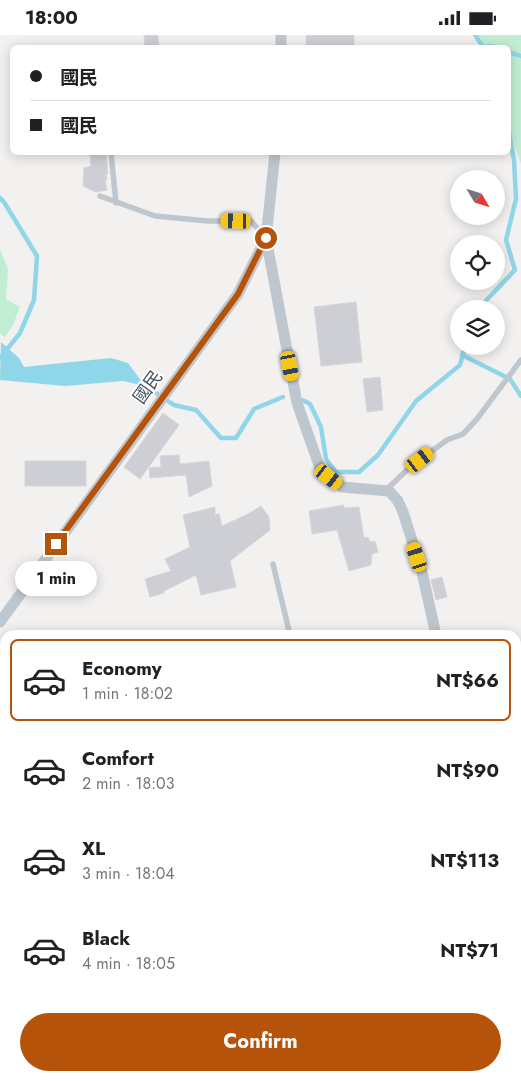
<!DOCTYPE html>
<html lang="en">
<head>
<meta charset="utf-8">
<style>
  body { margin:0; font-family:Jost,"Noto Sans TC",sans-serif; background:#f6f6f6; color:#202124; height:100vh; display:flex; flex-direction:column; font-size:19px; white-space:nowrap }
  * { box-sizing:border-box; margin:0 }
  p { font-size:16px; color:#757577 }
  .icon { flex:none; width:28px; height:28px; fill:none; stroke:currentColor; stroke-width:2; stroke-linecap:round; stroke-linejoin:round }
  .map { position:relative; flex:1; overflow:hidden }
  .details { position:absolute; left:0px; top:595px; width:521px; height:451px; display:flex; flex-direction:column; background:#fff; border-radius:15px 15px 0 0; box-shadow:0 2px 12px #0003 }
  .details>* { flex:none }
  .hud { position:absolute; left:10px; top:10px; width:501px; height:110px; border-radius:8px; box-shadow:0 2px 12px #0003; display:grid; align-content:center; height:110px; padding:0 20px; background:#fff }
  .needle { width:32px; rotate:128deg }
  .fabs { position:absolute; left:450px; top:135px; display:grid; gap:10px }
  .fabs a { display:grid; place-items:center; width:55px; height:55px; border-radius:50%; background:#fff; box-shadow:0 2px 12px #0003; font-size:25px }
  .end { position:absolute; width:22px; height:22px; margin:-11px; border:6px solid #b45309; background:#fff; box-shadow:0 0 0 2px #fff }
  .from { border-radius:50% }
  .bubble { position:absolute; height:35px; border-radius:18px; background:#fff; box-shadow:0 2px 12px #0003; font-size:16px; font-weight:700; line-height:35px; text-align:center }
  .car { position:absolute; width:15px; height:30px; margin:-15px -8px; border-radius:6px; box-shadow:0 0 4px 1px #0007; background:linear-gradient(#f5c518 24%,#345 0 40%,#f5c518 0 76%,#345 0 86%,#f5c518 0) }
  .hud b { display:flex; align-items:center; gap:18px; height:48px; font-size:19px }
  .hud b+b { border-top:1px solid #e0e0e0 }
  .hud i { width:12px; height:12px; background:#202124 }
  ul { padding:9px 0 0; list-style:none }
  li { display:flex; align-items:center; gap:15px; height:82px; margin:0 10px 8px; padding:0 10px; border:2px solid transparent; border-radius:8px }
  li div { flex:1 }
  li b { display:block; font-size:19px }
  li em { font-style:normal; font-weight:700 }
  li.selected { border-color:#b45309 }
  li>.icon { width:45px; height:45px; stroke-width:1.5 }
  .button { display:flex; gap:10px; margin-top:auto; padding:10px 20px }
  .button a { flex:1; height:58px; border-radius:30px; background:#b45309; color:#fff; font-size:20px; font-weight:700; line-height:58px; text-align:center }
  .status { display:flex; justify-content:space-between; align-items:center; height:35px; padding:0 25px; background:#fff; direction:ltr }
  .status svg { height:14px; fill:currentColor }
  .map>svg:first-child { display:block }
</style>
</head>
<body>
<div class="status"><b>18:00</b><svg viewBox="0 0 49 12"><path d="M0 12V9h3v3zM5 12V6h3v6zM10 12V3h3v9zM15 12V0h3v12zM26 1h20v11H26zM47 4h2v5h-2z"/></svg></div>
<div class="map">
<svg width="521" height="1046" viewBox="0 0 521 1046">
  <rect width="100%" height="100%" fill="#f3f0f0"/>
  <path fill="#c1eed3" d="M475,0h46v129l-12,-34v-83h-26z
    M0,214l8,20 -2,30 14,8 -7,18 -8,12 -5,-3z"/>
  <path fill="#90d6e9" d="M1,307l18,16 5,9 87,-9 17,5 17,23 -22,-5 -58,5 -65,-6z"/>
  <g fill="none" stroke-linecap="round" stroke-linejoin="round">
    <path stroke="#90d6e9" stroke-width="4.5" d="M475,0l8,12
      M487,12l2,-1 5,1
      M509,17l12,4
      M0,163l4,4 33,54 -3,44 -14,33 -20,25
      M478,274l37,-39 -9,-30 10,-41 -2,-39 -5,-27
      M462,320l48,24 11,17
      M141,348l33,22 22,5 25,28h15l18,-29 29,-12
      M302,365l8,4 11,23 5,32 10,13h23l19,-17 38,-54 44,-36 5,-19
      M516,990l5,-8
      M485,1046l3,-5"/>
    <path stroke="#90d6e9" stroke-width="26" d="M0,806l5,1
      M516,967l5,1"/>
  </g>
  <path fill="#cdcfd5" stroke="#d5d7db" d="M144,0h14l1,12h-14z
    M306,0h48v12h-48z
    M90,118h16l2,21h-2l1,6 -2,1 2,9 -12,2 -12,-6 1,-18 7,-2z
    M356,267l6,60 -41,4 -7,-59z
    M380,342l3,33 -16,2 -4,-33z
    M163,378l16,12 -39,54 -16,-12z
    M179,420l1,9 29,-3 3,25 -23,11 -3,-22 -36,3 -1,-10 12,-1 -1,-11z
    M25,426h61v25h-61z
    M344,470v3l15,-1 5,31 4,-1 2,5 5,-1 3,11 -6,2 -1,11 -22,6 -12,-41 -25,4 -3,-23z
    M261,471l8,11 1,13 -40,31 6,26 -35,8 -5,-20 -32,16v2l-14,4 -5,-18 26,-8 -6,-12 25,-12 -7,-32 32,-8v8l4,-1 3,12 26,-12z
    M442,542l5,20 -11,3 -5,-20z"/>
  <g fill="none" stroke-linecap="round" stroke-linejoin="round">
    <path stroke="#bfc7ce" stroke-width="5.5" d="M111,118l5,50
      M100,161l55,20 53,5h43l15,17
      M386,455l22,-21 24,-18 15,-11 16,-6 14,-15 44,-59
      M273,529l17,71"/>
    <path stroke="#bfc7ce" stroke-width="11" d="M281,0v12
      M266,203l31,165 23,65 22,19 47,4 9,10 5,11 19,60 14,63
      M0,587l238,-328 28,-56 9,-85
      M0,662l5,2
      M0,705l5,1
      M516,749h5
      M0,883l5,2
      M516,892l5,2
      M354,1041l10,5"/>
  </g>
  <g fill="none" stroke-linecap="round" stroke-linejoin="round">
    <path stroke="#b45309" stroke-width="6" d="M56,509l182,-250 28,-56"/>
  </g>
  <g text-anchor="middle" dominant-baseline="central" stroke-width="4" stroke-linejoin="round" paint-order="stroke">
    <g font-size="18" fill="#49535d" stroke="#fff">
      <text transform="translate(148 352) rotate(-54)">國民</text>
    </g>
  </g>
</svg>
<div class="fabs">
<a><svg class="needle" viewBox="-14 -14 28 28"><path d="M0-13l5 13h-10z" fill="#e53935"/><path d="M0 13l5-13h-10z" fill="#757577"/></svg></a>
<a><svg class="icon" aria-label="locate" viewBox="0 0 24 24"><circle cx="12" cy="12" r="6"/><path d="M12 2v4M12 18v4M2 12h4M18 12h4"/></svg></a>
<a><svg class="icon" aria-label="layers" viewBox="0 0 24 24"><path d="M12 4l9 5-9 5-9-5zM3 14l9 5 9-5"/></svg></a>
</div>
<i class="end from" style="left:266px;top:203px"></i>
<i class="end" style="left:56px;top:509px"></i>
<div class="bubble" style="left:15px;top:526px;width:82px">1 min</div>
<i class="car" style="left:236px;top:186px;rotate:271deg"></i>
<i class="car" style="left:290px;top:331px;rotate:169deg"></i>
<i class="car" style="left:420px;top:425px;rotate:52deg"></i>
<i class="car" style="left:329px;top:442px;rotate:128deg"></i>
<i class="car" style="left:417px;top:522px;rotate:342deg"></i>
<div class="hud">
<b><i class="from"></i>國民</b>
<b><i></i>國民</b>
</div>
<section class="details">
<ul>
<li class="selected"><svg class="icon" aria-label="car" viewBox="0 0 24 24"><path d="M5 17H2v-5l4-1 3-4h7l3 4 3 1v5h-3M9 17h6M6 11h13"/><circle cx="7" cy="17" r="2"/><circle cx="17" cy="17" r="2"/></svg><div><b>Economy</b><p>1 min · 18:02</p></div><em>NT$66</em></li>
<li><svg class="icon" aria-label="car" viewBox="0 0 24 24"><path d="M5 17H2v-5l4-1 3-4h7l3 4 3 1v5h-3M9 17h6M6 11h13"/><circle cx="7" cy="17" r="2"/><circle cx="17" cy="17" r="2"/></svg><div><b>Comfort</b><p>2 min · 18:03</p></div><em>NT$90</em></li>
<li><svg class="icon" aria-label="car" viewBox="0 0 24 24"><path d="M5 17H2v-5l4-1 3-4h7l3 4 3 1v5h-3M9 17h6M6 11h13"/><circle cx="7" cy="17" r="2"/><circle cx="17" cy="17" r="2"/></svg><div><b>XL</b><p>3 min · 18:04</p></div><em>NT$113</em></li>
<li><svg class="icon" aria-label="car" viewBox="0 0 24 24"><path d="M5 17H2v-5l4-1 3-4h7l3 4 3 1v5h-3M9 17h6M6 11h13"/><circle cx="7" cy="17" r="2"/><circle cx="17" cy="17" r="2"/></svg><div><b>Black</b><p>4 min · 18:05</p></div><em>NT$71</em></li>
</ul>
<div class="button"><a>Confirm</a></div>
</section>
</div>
</body>
</html>
